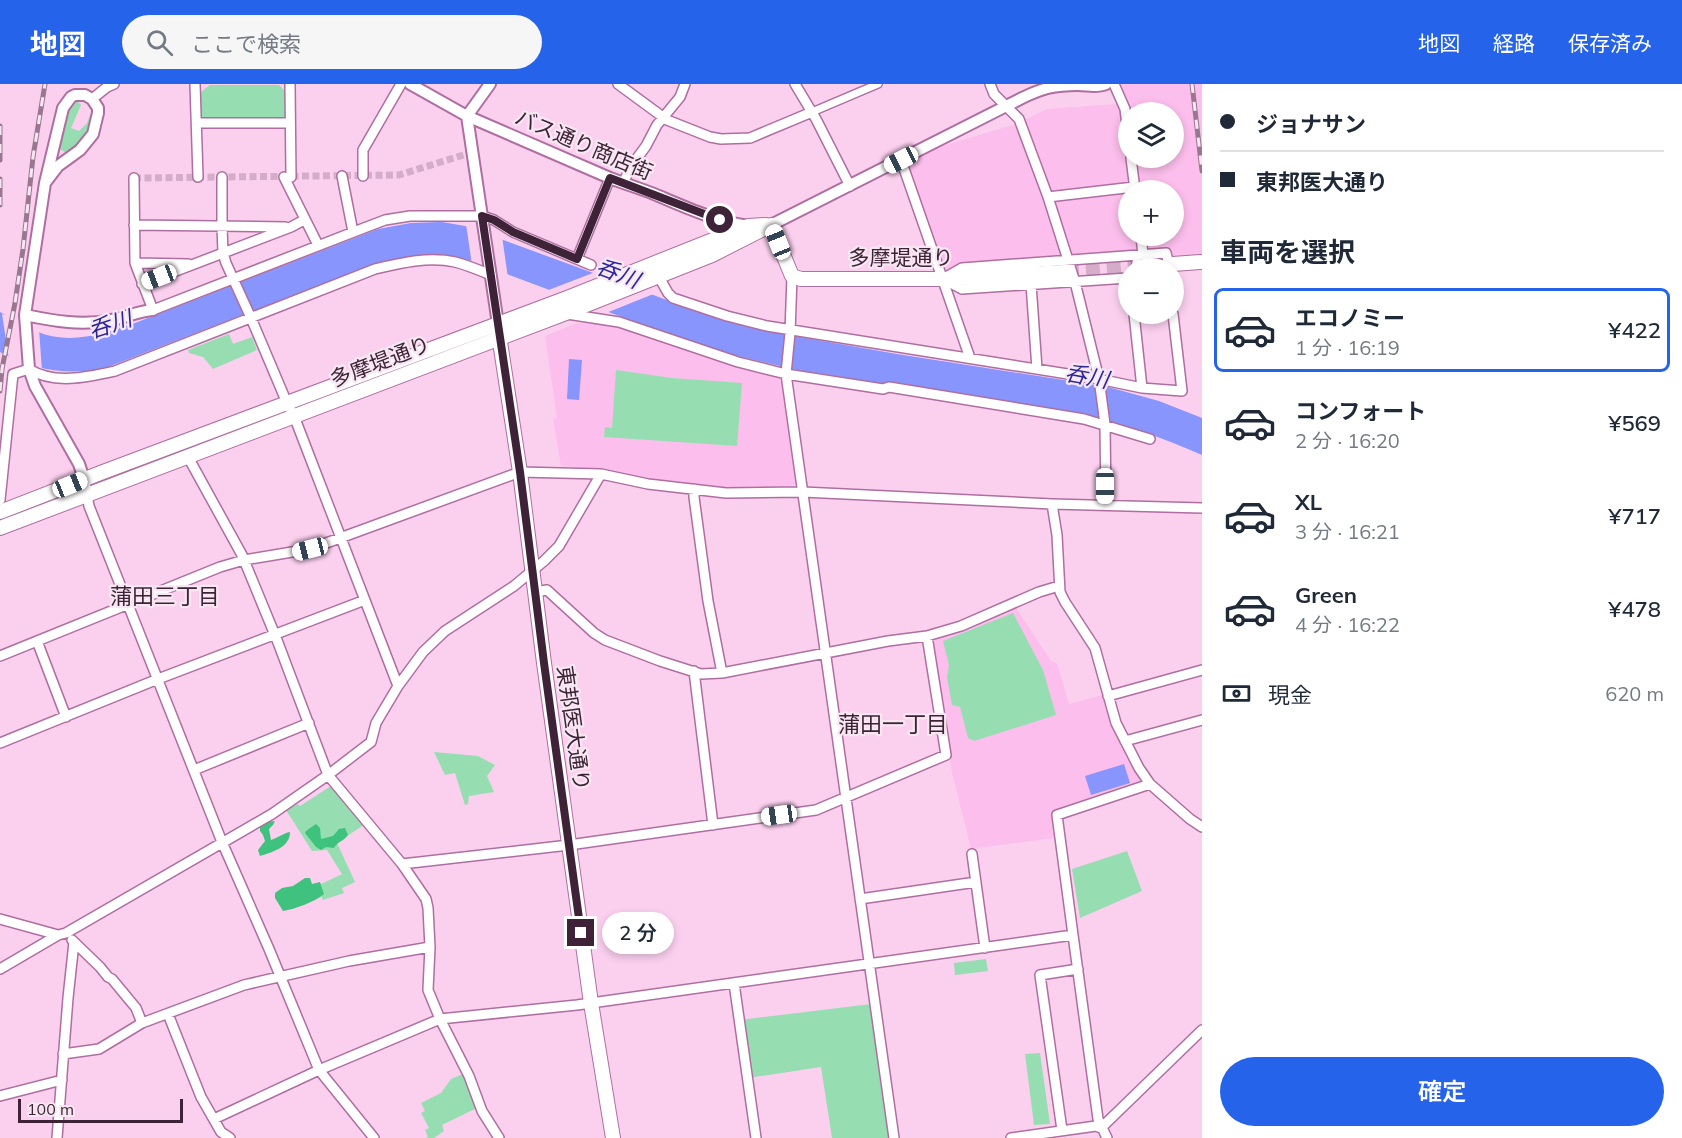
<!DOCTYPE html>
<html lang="ja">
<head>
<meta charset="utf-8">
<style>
  body { margin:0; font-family:Mulish,"Noto Sans JP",sans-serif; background:#f6f6f7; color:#1f2937; height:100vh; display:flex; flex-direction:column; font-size:22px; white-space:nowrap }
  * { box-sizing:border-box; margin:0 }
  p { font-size:20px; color:#747a83 }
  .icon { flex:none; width:33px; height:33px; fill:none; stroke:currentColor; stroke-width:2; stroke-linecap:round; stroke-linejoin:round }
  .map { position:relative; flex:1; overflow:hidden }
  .drawer { display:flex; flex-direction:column; background:#fff; width:480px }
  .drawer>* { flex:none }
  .banner { display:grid; align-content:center; height:132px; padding:0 18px; background:#fff }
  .tools { position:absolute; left:1118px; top:18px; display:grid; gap:12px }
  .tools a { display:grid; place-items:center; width:66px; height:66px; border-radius:50%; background:#fff; box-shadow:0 3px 9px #0003; font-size:30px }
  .scale { position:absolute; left:18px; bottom:15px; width:165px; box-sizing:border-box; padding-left:6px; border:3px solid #3e2338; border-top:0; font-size:16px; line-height:21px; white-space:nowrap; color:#3e2338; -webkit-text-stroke:4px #f6e7f2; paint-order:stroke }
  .end { position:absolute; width:27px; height:27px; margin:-14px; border:8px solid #3e2338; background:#fff; box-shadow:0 0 0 3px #fff }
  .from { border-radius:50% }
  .bubble { position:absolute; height:42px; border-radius:21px; background:#fff; box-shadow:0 3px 9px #0003; font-size:20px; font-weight:600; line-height:42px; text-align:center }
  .car { position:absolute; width:18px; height:36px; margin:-18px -9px; border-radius:8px; box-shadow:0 0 4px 2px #0007; background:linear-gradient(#fff 24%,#345 0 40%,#fff 0 76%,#345 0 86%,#fff 0) }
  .banner b { display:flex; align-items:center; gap:21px; height:57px; font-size:22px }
  .banner b+b { border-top:2px solid #e0e1e3 }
  .banner i { width:15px; height:15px; background:#1f2937 }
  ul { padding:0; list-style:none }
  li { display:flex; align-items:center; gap:18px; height:84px; margin:0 12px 9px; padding:0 6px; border:3px solid transparent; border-radius:9px }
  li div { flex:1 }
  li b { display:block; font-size:22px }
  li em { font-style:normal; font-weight:600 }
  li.on { border-color:#2563eb }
  li>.icon { width:54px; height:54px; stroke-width:1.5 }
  h2 { padding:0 18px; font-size:27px; line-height:72px }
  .pay { display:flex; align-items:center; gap:15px; height:66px; padding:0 18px; font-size:22px }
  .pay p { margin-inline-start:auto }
  .action { display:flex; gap:12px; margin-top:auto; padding:12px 18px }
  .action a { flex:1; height:69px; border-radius:36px; background:#2563eb; color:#fff; font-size:24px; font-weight:600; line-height:69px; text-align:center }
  header { display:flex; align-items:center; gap:36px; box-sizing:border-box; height:84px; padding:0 30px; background:#2563eb; color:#fff }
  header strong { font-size:28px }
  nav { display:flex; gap:33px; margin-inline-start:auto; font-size:21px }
  .search { width:420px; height:54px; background:#f6f6f7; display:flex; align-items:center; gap:15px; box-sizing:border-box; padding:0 21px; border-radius:33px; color:#747a83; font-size:22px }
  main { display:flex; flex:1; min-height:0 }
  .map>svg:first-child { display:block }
</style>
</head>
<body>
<header>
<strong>地図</strong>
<div class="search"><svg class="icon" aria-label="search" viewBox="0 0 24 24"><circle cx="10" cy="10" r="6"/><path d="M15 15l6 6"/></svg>ここで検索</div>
<nav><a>地図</a><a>経路</a><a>保存済み</a></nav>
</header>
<main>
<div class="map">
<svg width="1202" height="1054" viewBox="0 0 1202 1054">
  <rect width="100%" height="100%" fill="#fbd0ef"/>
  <path fill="#fcbeec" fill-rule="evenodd" d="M1122,0h80v187l-3,-16 -256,19 -41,-116 114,-34 31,-15 70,-5zM1128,28h45v46h-45zM1128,106h45v46h-45z
    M577,239l27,1 14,3 98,34 62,16 6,9 12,97 -2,2 -42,4 -42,-2 -50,-6 -54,-12 -45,-3 -8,-47 4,-1 -12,-82z
    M1014,521l37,56 6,2 12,41 33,-9 8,26 16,36 14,22 -2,6 -85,28 2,25 -84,11 -19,-76 -20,-135z"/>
  <path fill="#96deb1" d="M210,1h69l7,7v25l-2,2 -80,1 -3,-3v-25z
    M77,17l4,4 -10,23 8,3 8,-8 5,-13c2,12 -14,40 -27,42l-7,-4c3,-14 5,-40 19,-47z
    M229,250l4,10 19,-7 5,13 -44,19 -10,-12 -14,-4 -1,-3z
    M616,286l56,8 70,5 -5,63 -133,-9 1,-10 7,1z
    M1013,529l30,57 13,45 -82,26 -6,-3 -8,-31 -8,-2 -5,-28 2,-12 -6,-24z
    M434,668l44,4 17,9 -8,11 7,16 -25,4 -1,8 -3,1 -10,-32 -10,2z
    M331,702l34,38 -28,19 18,39 -13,6 2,5 -21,7 -6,-14 25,-12 -15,-24 -15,1 -26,-41 12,-6 2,2z
    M1127,767l15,40 -62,27 -8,-49z
    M986,875l2,12 -33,4 -1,-12z
    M871,920l19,134h-58l-11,-71 -73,11 -9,-58z
    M1040,969l10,71 -16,1 -9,-71z
    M463,990l4,2 12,31 -37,18 2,6 -10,7h-9l3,-1 -3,-7 4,-2 -8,-15 4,-2 -4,-8 20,-10 10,-14z"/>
  <path fill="#3fc27d" d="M275,737l-2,4 -4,4 2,11c7,-2 12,-7 19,-8 0,15 -17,20 -30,24l-2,-6 7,-9 -2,-6 -3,-4v-4l6,-5z
    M316,740l4,4 1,11 12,-3 6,-7 6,-1 3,7c-4,6 -11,7 -14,13l-8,-1 -5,3 -5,-3 -11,-14 1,-2z
    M305,794h5l2,6 8,-2 4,12c-9,8 -29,15 -41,17l-8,-13v-5l7,-5 11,-2z"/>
  <path fill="#8795fd" d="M442,138l23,4 221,81 80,24 131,23 211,33 51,14 43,17v37c-37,-16 -76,-31 -116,-40l-289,-45 -64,-15 -47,-14 -214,-80c-33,-9 -65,-6 -98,3l-266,103c-38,10 -74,3 -108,-15v-40c13,7 25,14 38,20 32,13 66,2 97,-9l243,-94 33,-6z
    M569,275l13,1 -3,40 -12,-1z
    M1124,680l6,19 -39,12 -6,-19z"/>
  <path fill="#fbd0ef" d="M466,140l36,12 6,42 -36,-13z
    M598,187l42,15 16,7 -50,20 -60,-22z
    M2,230l18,5 19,10 3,42 -33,-11z"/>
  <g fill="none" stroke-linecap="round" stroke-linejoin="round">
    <path stroke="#d5adca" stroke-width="7" stroke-dasharray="7 3.5" stroke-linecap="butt" d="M134,94l265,-3 74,-23"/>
    <path stroke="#d5adca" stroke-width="14" stroke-dasharray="14 7" stroke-linecap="butt" d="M1065,188l108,-8"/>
    <g stroke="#af6ea0" stroke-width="10">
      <path id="pedestrian" d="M812,28l66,-28"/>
    </g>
    <g stroke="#af6ea0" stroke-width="12">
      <path id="minor" d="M195,0l3,93
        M290,0l1,93
        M618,0l49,36 43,17 11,2 29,-1 62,-26
        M795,0l21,35 34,67
        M990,0l4,10 25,25 29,78 27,85 24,97 6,45 1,81
        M1114,0l11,25 3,25
        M92,15l15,-12 7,-3
        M197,39h92
        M1131,74l4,32
        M901,76l69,198
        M342,92l11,56
        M363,92v-26l38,-66
        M222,93v50l1,26 3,10 25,55 36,85 7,13 104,270
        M284,93l34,68
        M134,94l1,85 18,47 211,-82 21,-8 25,-4h72l12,4 19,12 78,33
        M623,99l9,-18 14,-19 11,-21 23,-28 5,-13
        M1048,113l86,-10
        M134,141l151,2
        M577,175l33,-81
        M135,179l53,1
        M1136,184l1,-6 6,-7 -2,-19
        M792,192l-2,57 -4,41 108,764
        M659,193l9,16 5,5 54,18 40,10 332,53 43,9 40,3 -9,-77
        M1128,194l-166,11 -19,-10 19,-11 204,-15 4,15
        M142,200l149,-57 13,-7
        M1031,200l6,85
        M567,230l52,8 119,40 48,12 97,15 6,-2 195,32 66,20
        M1134,230l8,74
        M188,373l54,98 35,85 51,135 74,89 24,35 2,9 2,39 -2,43 12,29 29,57 13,35 17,27
        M694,405v8l14,104 14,72
        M87,411l2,11 133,336 47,107 50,121 55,68
        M0,416l13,-126 16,-5c25,16 59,8 86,2l260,-102c25,-6 54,-13 80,-7 12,3 24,8 36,13
        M1052,420l5,31 3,57 5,10 30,46 21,75 23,45 11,16 40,35 12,8
        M535,508l12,-2 47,43 11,7 55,21 41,13 21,-1 166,-32 39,-5 34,-10 78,-34 20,-6
        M37,557l29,76
        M0,572l220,-89 24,-7 66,-11 210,-77 81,2 47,10 78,9 77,-1 249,12 150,4
        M694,587l19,154
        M1108,612l94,-26
        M1125,657l77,-21
        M0,659l158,-64 207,-79
        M194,686l115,-47
        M972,770l13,94
        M402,780l167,-19 247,-35 130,-55 -19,-119
        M860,815l116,-17
        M0,835l58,16
        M1073,851l25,184 9,19
        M72,856l28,27 8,10 4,2 24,29 6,15
        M0,885l58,-34 8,-2 206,-119 56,-39 43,-33 5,-19 22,-37 25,-34 22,-21 69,-45 30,-25 15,-15 42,-72
        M734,899l22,155
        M168,930l33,83 20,35 9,6
        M63,970l36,-5 43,-26 102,-38 105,-24 81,-14
        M0,1012l62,-16
        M214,1035l105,-49 121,-51 137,-14 496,-70 -16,-120 93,-31
        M1101,1044l101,-98
        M1062,1046l-22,-155 38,-6
        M57,1054l11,-140 6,-56
        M1011,1054l85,-12 5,2"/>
    </g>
    <g stroke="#af6ea0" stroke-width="14">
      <path id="tertiary" d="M410,0l57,32 143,62c15,6 29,10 44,16 31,13 61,27 94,32
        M490,0l-23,32 31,208
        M45,99l13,-17 22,-16 13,-16 5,-21v-5l-6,-9 -7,-4h-10l-4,2 -8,11 -18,75 -20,132 4,54 6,17 44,78 5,15 3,16
        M771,141l251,-127c21,-10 32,-13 56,-13 10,0 18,3 28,-1
        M25,231c29,6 57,11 86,5 14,-2 27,-9 42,-10"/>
    </g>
    <g stroke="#af6ea0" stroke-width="16">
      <path id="primary" d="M771,141l21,51 9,3h142l122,-7
        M1173,180l27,-2
        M498,245l22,143 24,191 47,340 22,135
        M0,428l103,-40 464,-174 181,-72 18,-1
        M0,444l566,-215 146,-58 59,-30"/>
    </g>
    <use href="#pedestrian" stroke="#fff" stroke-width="7"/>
    <use href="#minor" stroke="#fff" stroke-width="9"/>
    <use href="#tertiary" stroke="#fff" stroke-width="10"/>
    <use href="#primary" stroke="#fff" stroke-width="14"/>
    <g stroke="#9a7791" stroke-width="5">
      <path id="rail" d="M1192,0l10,87
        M0,42v34
        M0,95v26
        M0,307l2,-22 13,-66 8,-54 10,-92 12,-73"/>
    </g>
    <use href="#rail" stroke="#f6e7f2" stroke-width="3" stroke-dasharray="9" stroke-linecap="butt"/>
  </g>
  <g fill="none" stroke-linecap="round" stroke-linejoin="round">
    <path stroke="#3e2338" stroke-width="8" d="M581,849l-37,-270 -24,-191 -38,-256 12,4 19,12 64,27 33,-81 110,42"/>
  </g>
  <g text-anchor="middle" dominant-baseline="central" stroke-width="4.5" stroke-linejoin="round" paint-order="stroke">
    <g font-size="21" fill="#3e2338" stroke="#f6e7f2">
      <text transform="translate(584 60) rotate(23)">バス通り商店街</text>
      <text x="901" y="173">多摩堤通り</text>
      <text transform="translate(380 277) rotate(-21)">多摩堤通り</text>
      <text transform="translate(574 644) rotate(82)">東邦医大通り</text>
    </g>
    <g font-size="22" font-style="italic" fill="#2d249b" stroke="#f6e7f2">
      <text transform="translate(618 189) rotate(21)">呑川</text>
      <text transform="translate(110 240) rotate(-18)">呑川</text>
      <text transform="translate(1087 292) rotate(10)">呑川</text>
    </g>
    <g font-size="22" fill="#3e2338" stroke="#f6e7f2">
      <text x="165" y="512">蒲田三丁目</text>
      <text x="893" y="640">蒲田一丁目</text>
    </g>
  </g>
</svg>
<div class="tools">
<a><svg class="icon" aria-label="layers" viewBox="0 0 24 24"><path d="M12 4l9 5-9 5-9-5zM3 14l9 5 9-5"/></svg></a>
<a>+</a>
<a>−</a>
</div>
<div class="scale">100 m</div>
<i class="end from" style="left:720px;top:136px"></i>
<i class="end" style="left:581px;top:849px"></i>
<div class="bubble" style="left:602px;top:828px;width:72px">2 分</div>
<i class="car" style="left:901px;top:76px;rotate:243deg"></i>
<i class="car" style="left:778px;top:158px;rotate:338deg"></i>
<i class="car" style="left:159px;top:193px;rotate:249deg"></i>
<i class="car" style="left:70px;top:401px;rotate:68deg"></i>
<i class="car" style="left:1105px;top:402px;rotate:180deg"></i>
<i class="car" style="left:310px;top:465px;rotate:256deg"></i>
<i class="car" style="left:779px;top:731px;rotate:262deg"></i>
</div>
<section class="drawer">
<div class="banner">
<b><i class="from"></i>ジョナサン</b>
<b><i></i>東邦医大通り</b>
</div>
<h2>車両を選択</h2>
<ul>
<li class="on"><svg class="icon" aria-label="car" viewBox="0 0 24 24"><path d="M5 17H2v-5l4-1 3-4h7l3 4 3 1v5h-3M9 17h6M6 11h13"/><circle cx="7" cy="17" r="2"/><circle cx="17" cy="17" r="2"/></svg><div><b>エコノミー</b><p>1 分 · 16:19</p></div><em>¥422</em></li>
<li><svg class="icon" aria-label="car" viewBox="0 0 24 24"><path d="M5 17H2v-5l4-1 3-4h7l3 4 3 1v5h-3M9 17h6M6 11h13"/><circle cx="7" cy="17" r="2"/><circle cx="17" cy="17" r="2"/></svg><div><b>コンフォート</b><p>2 分 · 16:20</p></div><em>¥569</em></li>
<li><svg class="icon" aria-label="car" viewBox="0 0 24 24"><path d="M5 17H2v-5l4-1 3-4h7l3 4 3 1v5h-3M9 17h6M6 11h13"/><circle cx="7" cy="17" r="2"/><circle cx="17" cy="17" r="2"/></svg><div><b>XL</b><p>3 分 · 16:21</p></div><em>¥717</em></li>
<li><svg class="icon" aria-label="car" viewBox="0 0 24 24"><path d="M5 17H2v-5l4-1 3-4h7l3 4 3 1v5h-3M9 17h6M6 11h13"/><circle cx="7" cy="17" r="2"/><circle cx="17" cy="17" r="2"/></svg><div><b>Green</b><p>4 分 · 16:22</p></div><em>¥478</em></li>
</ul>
<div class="pay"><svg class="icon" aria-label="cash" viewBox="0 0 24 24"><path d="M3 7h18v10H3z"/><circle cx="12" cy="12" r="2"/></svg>現金<p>620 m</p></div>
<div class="action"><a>確定</a></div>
</section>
</main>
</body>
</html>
